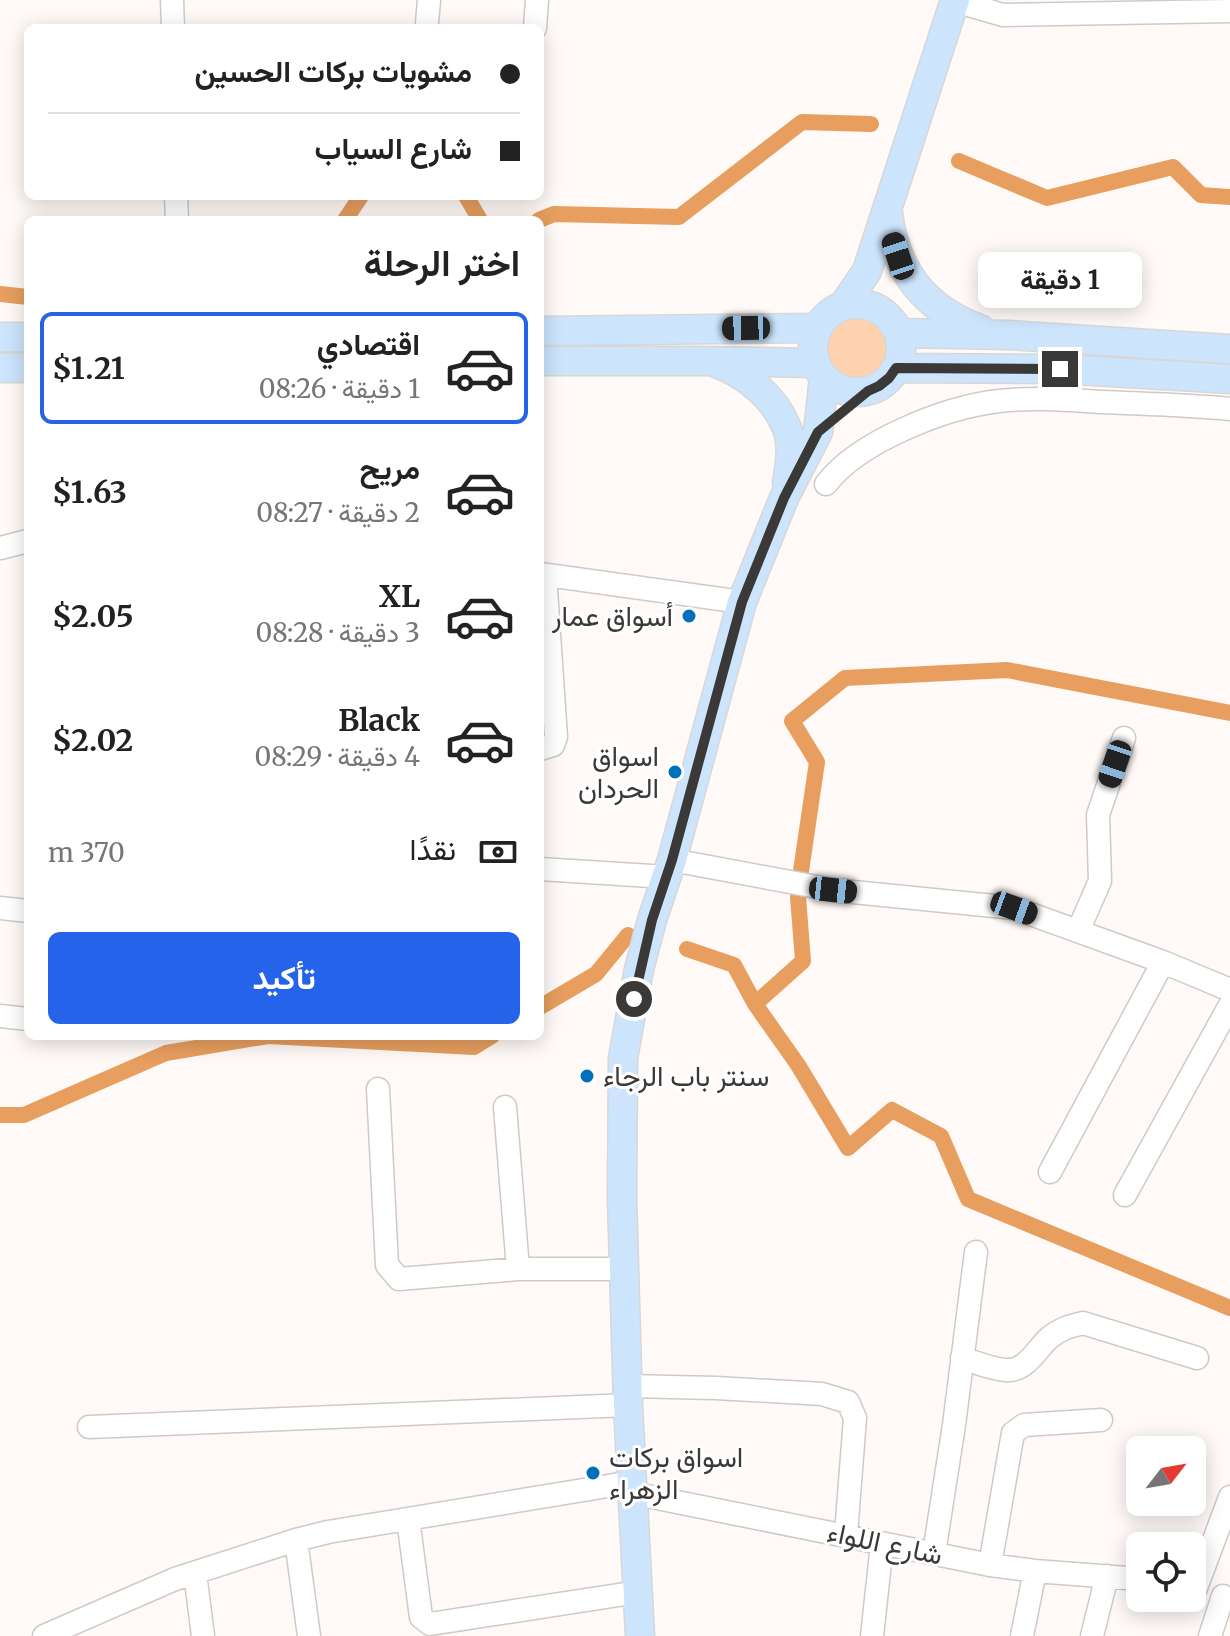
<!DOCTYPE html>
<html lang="ar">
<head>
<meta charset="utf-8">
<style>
  body { margin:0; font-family:Merriweather,Vazirmatn,serif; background:#f6f6f6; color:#222; direction:rtl; height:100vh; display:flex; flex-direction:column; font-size:30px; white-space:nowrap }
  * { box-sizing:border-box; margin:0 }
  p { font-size:26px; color:#767676 }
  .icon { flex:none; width:44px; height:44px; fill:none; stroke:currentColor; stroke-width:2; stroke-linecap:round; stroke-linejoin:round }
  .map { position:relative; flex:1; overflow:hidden; direction:ltr }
  .panel { position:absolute; left:24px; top:216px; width:520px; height:824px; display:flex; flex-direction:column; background:#fff; border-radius:12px; box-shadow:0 4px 20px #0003; direction:rtl }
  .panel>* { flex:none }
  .banner { position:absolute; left:24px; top:24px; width:520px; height:176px; border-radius:12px; box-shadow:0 4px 20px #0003; direction:rtl; display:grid; align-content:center; height:176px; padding:0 24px; background:#fff }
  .needle { width:52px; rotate:59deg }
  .fabs { position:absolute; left:1126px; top:1436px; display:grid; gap:16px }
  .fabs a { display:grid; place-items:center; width:80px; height:80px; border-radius:12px; background:#fff; box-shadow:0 4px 20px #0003; font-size:40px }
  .end { position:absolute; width:36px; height:36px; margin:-18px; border:10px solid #3a3937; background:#fff; box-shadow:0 0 0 4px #fff }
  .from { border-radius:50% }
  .bubble { position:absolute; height:56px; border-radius:12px; background:#fff; box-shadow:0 4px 20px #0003; font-size:26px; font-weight:700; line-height:56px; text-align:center; direction:rtl }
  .car { position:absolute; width:24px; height:48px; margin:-24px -12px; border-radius:10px; box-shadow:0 0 6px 2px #0007; background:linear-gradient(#222 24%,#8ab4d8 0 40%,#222 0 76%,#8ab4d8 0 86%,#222 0) }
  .banner b { display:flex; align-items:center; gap:28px; height:76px; font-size:30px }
  .banner b+b { border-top:2px solid #e0e0e0 }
  .banner i { width:20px; height:20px; background:#222 }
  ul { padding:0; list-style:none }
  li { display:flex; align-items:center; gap:24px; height:112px; margin:0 16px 12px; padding:0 8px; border:4px solid transparent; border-radius:12px }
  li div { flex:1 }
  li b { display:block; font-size:30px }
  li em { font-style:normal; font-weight:700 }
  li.on { border-color:#2563eb }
  li>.icon { width:72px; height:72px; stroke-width:1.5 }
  h2 { padding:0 24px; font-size:36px; line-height:96px }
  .pay { display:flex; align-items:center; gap:20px; height:88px; padding:0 24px; font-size:30px }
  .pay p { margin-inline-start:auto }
  .cta { display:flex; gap:16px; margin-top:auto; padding:16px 24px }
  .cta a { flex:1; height:92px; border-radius:12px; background:#2563eb; color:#fff; font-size:32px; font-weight:700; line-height:92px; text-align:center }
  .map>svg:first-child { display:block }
</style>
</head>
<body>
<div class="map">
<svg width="1230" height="1636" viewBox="0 0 1230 1636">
  <rect width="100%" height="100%" fill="#fffaf7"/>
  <path fill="#fed2af" d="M823 348a35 35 0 1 1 70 0a35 35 0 1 1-70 0Z"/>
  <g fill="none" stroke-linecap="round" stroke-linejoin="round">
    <path stroke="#e79e5e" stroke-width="16" d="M959,161l88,37 126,-31 28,28 29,2
      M466,196l14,24
      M345,220l16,-24
      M539,220l15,-6 125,3 123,-95 69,2
      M0,294l28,3
      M801,871l16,-109 -25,-41 53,-43 162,-8 223,43
      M687,949l47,16 21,39 43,61 50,83 44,-38 49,26 27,63 262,109
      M755,1004l48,-43 -5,-64
      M540,1007l56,-33 32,-39
      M0,1115h24l142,-62 102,-17 206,11 18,-11"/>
    <g stroke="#cecac7" stroke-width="25">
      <path id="minor" d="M172,0l1,28
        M955,1l48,14 227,-4
        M427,23l2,-23
        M535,28l2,-28
        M176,196l1,24
        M826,484c33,-43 120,-77 173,-83 34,-4 69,-1 103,1 43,2 86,3 128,7
        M0,548l28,-7
        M540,574l202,28
        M540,749l13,-4 3,-8 -11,-162
        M672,860l161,30 181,18 149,54 67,28
        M540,869l127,8
        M0,908l28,3
        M1078,931l22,-50 -2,-66 26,-77
        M0,1016l28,3
        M378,1089l9,176 12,14 119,-10h106
        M505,1107l13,162
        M1050,1172l113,-210
        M1125,1195l105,-190
        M962,1358c13,4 29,11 43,12 21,2 31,-20 44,-32 11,-9 21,-12 34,-15l114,35
        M628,1386l88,2 106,6 26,8 7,16 -9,116
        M89,1427l539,-22
        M632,1493l358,72 45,6 105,8
        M408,1519l13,98 9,7 208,-32
        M296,1540l13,96
        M934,1553l20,-128 22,-173
        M990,1565l23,-132 11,-8 77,-5
        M195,1573l8,63
        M1196,1588l34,-91
        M44,1636l131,-57 121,-39 32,-8 304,-50
        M872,1636l10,-92
        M1022,1636l13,-65
        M1092,1636l15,-60
        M1210,1636l13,-40"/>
    </g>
    <g stroke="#d8d7d7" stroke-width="31">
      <path id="major" d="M888,213c7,58 37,96 92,116
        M813 348a44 44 0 1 1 88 0a44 44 0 1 1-88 0Z
        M843,306l24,-35 88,-271
        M540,331l277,-3
        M899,333l110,2 221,14
        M0,337h28
        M540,361h159l117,2
        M716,363c29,10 58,34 70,63 8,18 4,38 1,57
        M0,368h28
        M896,368l164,1 170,10
        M640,1636l-12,-231 -6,-207 1,-140 16,-89 13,-49 20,-60 70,-258 42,-104 34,-66 6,-55"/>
    </g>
    <use href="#minor" stroke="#fff" stroke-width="22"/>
    <use href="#major" stroke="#cce5fc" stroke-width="28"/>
  </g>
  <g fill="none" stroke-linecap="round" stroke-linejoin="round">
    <path stroke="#3a3937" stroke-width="10" d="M634,999l18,-79 20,-60 70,-258 42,-104 34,-66 50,-41 11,-5 10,-8 7,-10 164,1"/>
  </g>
  <g fill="#0070bb" stroke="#fff" stroke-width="3">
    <circle cx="689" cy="616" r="8"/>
    <circle cx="675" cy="772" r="8"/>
    <circle cx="587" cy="1076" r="8"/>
    <circle cx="593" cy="1473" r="8"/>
  </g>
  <g text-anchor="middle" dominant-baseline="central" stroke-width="6" stroke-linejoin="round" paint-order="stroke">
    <g font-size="28" fill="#3a3937" stroke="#fff" text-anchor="end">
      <text x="673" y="616">أسواق عمار</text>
      <text x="659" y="756">اسواق<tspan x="659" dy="32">الحردان</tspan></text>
      <text x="603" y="1076" text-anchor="start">سنتر باب الرجاء</text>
      <text x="609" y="1457" text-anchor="start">اسواق بركات<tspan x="609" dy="32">الزهراء</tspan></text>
    </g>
    <g font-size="28" fill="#3a3937" stroke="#fff">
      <text transform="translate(885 1543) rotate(12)">شارع اللواء</text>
    </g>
  </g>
</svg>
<div class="fabs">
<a><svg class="needle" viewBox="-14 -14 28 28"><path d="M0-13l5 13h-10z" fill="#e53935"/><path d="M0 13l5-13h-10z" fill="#767676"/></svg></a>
<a><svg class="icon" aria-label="locate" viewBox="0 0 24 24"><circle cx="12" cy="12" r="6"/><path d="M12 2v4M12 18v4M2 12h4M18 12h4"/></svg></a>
</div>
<i class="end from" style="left:634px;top:999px"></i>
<i class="end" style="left:1060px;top:369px"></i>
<div class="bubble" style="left:978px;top:252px;width:164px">1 دقيقة</div>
<i class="car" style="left:898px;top:256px;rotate:342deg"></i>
<i class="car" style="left:746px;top:328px;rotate:269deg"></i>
<i class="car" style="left:1115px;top:764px;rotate:199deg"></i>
<i class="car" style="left:833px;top:890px;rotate:96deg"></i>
<i class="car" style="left:1014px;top:908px;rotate:110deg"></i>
<div class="banner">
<b><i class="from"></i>مشويات بركات الحسين</b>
<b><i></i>شارع السياب</b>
</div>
<section class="panel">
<h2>اختر الرحلة</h2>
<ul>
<li class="on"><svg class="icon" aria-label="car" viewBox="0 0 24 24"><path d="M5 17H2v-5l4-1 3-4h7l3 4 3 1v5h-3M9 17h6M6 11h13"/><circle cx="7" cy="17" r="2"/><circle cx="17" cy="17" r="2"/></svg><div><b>اقتصادي</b><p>1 دقيقة · 08:26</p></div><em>$1.21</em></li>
<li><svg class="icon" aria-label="car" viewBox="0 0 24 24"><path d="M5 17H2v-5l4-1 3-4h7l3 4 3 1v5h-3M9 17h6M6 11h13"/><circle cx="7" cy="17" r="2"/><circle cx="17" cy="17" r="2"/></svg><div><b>مريح</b><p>2 دقيقة · 08:27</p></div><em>$1.63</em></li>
<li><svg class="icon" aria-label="car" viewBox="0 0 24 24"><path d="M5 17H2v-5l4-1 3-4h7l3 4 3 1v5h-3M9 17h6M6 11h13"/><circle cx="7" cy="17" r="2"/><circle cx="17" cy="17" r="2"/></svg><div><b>XL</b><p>3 دقيقة · 08:28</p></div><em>$2.05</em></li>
<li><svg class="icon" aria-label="car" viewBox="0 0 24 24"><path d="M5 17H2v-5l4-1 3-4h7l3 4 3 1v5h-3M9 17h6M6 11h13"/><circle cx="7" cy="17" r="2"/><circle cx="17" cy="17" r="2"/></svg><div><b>Black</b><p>4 دقيقة · 08:29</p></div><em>$2.02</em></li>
</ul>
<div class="pay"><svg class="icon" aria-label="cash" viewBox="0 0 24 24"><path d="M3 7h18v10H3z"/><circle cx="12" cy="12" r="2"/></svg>نقدًا<p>370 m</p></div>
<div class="cta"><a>تأكيد</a></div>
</section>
</div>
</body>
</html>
